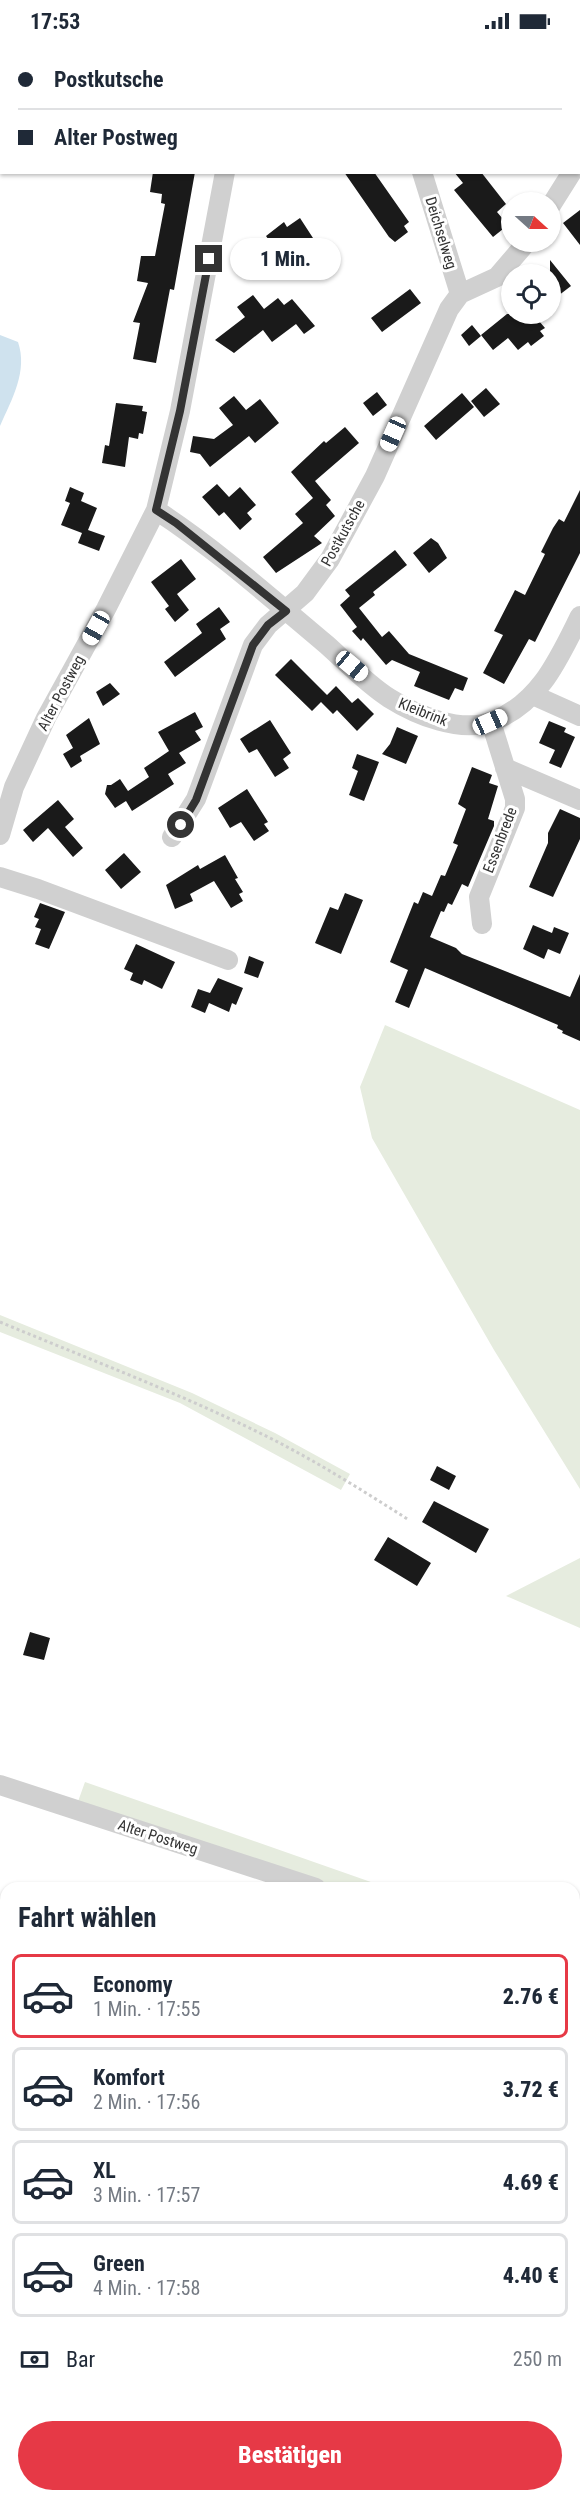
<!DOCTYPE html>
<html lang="de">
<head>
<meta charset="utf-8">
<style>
  body { margin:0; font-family:"Roboto Condensed",sans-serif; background:#f6f6f7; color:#1f2937; height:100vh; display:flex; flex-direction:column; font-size:22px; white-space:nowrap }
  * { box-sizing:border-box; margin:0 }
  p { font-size:20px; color:#747a83 }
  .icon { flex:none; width:33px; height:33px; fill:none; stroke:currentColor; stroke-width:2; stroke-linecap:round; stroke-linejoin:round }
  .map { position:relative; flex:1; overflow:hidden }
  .side { position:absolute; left:0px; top:1840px; width:580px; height:620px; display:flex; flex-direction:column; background:#fff; border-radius:18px 18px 0 0; box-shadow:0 2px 4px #0004 }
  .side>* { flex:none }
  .banner { position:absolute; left:0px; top:0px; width:580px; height:132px; box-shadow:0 2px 4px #0004; display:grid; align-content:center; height:132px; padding:0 18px; background:#fff }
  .needle { width:39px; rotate:111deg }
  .controls { position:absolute; left:501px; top:150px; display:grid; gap:12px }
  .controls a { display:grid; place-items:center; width:60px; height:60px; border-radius:50%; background:#fff; box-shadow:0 2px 4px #0004; font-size:30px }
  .end { position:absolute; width:27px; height:27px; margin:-14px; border:8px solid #333; background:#fff; box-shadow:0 0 0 3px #fff }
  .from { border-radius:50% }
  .bubble { position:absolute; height:42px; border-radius:21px; background:#fff; box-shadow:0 2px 4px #0004; font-size:20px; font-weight:800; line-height:42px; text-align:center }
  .car { position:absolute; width:18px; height:36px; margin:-18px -9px; border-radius:8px; box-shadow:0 0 4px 2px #0007; background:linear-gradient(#fff 24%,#345 0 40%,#fff 0 76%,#345 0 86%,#fff 0) }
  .banner b { display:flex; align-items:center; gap:21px; height:57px; font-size:22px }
  .banner b+b { border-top:2px solid #e0e1e3 }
  .banner i { width:15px; height:15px; background:#1f2937 }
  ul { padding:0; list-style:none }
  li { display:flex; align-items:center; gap:18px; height:84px; margin:0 12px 9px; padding:0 6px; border:3px solid #e0e1e3; border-radius:9px }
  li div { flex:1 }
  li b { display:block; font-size:22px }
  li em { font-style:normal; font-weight:800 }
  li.on { border-color:#e63946 }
  li>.icon { width:54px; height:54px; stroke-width:1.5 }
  h2 { padding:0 18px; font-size:27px; line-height:72px }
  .pay { display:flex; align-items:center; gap:15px; height:66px; padding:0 18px; font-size:22px }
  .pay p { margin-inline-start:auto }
  .action { display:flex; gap:12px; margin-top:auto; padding:12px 18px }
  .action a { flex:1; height:69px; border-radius:36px; background:#e63946; color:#fff; font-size:24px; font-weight:800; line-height:69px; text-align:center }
  .status { display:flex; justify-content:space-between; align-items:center; height:42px; padding:0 30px; background:#fff; direction:ltr }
  .status svg { height:16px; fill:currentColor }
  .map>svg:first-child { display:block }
</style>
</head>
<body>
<div class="status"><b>17:53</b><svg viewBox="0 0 49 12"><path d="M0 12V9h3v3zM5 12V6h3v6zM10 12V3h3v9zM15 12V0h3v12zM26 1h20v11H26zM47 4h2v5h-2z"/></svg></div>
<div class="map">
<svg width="580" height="2459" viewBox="0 0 580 2459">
  <rect width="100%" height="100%" fill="#fff"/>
  <path fill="#e6ecdf" d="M385,983l195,85v379l-86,-139 -122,-212 -12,-51z
    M0,1273l192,78 83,40 75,41 -9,16 -161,-87 -180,-71z
    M580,1516v70l-74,-32z
    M85,1740l303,106h-65l-247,-81z
    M580,2232v70l-5,10v-73z
    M400,2454h171l9,5h-185z"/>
  <path fill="#cfe2ee" d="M0,293l18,7c10,29 -6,57 -18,84z"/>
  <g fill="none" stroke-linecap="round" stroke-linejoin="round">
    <path stroke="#cfe2ee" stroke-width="5" d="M574,2171l6,-7"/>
  </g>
  <path fill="#1a1a1a" d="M153,130h42l-21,118 -4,-1 -14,74 -23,-4 7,-36 -7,-1 15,-39 -11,-2 4,-25h14l10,-52 -4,-1 1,-9 -12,-2z
    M344,130h30l35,50 -5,4 4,6 -13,10 -6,-5z
    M454,130h27l25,32 -9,8 11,13 -15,12 -39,-47 9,-7z
    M580,168v35l-17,-22z
    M300,176l13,20 -26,18 7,9 -15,10 -9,-12 10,-7 -14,-20 18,-14 3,5z
    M550,218l21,26 -21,16z
    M410,247l11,14 -39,29 -11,-14z
    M253,253l11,14 14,-11 6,7 8,-6 23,27 -11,8 -8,-10 -24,18 -9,-12 -29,23 -19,-13 30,-23 -8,-10z
    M507,272h26l12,14 -5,3 4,5 -13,10 -3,-4 -10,8 -10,-12 -15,12 -12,-15z
    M472,283l9,11 -12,10 -8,-11z
    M486,346l14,16 -16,13 -13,-16z
    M377,350l10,13 -14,11 -10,-13z
    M462,351l12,14 -38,33 -12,-14z
    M234,354l12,14 14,-11 19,24 -24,20 -6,-7 -39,31 -10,-13 -10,-2 3,-16 21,3 19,-14 -14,-17z
    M116,361l27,3 -1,5 5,1 -4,22 -4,-1 -1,6 -9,-2 -4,30 -23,-4 3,-18 4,1z
    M345,385l14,16 -44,38 16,19 -5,5 9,11 -21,20 8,7 -46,30 -13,-16 40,-34 -8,-9 18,-16 -22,-26 33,-31 2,2z
    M217,442l12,13 11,-10 16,18 -9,8 5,6 -12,11 -16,-18 -5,4 -17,-19z
    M70,445l14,6 -3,8 16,7 -9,22 17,6 -6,15 -21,-8 4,-10 -21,-8 9,-22 -5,-2z
    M580,448v63l-45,89 -6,-3 -25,45 -21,-11 20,-38 -9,-4 21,-41 10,5 20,-41 -4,-2 12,-24 6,-9 5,3z
    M431,496l7,5 9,15 -18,15 -16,-20z
    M395,508l12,15 -34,27 2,3 -16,13 23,29 7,-6 20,23 59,24 -5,13 -8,-3 -6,12 -35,-14 6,-14 -28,-12 -6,5 -23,-27 -2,3 -9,-10 5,-4 -17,-22 10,-9 -5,-6z
    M181,517l15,20 -19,15 12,16 -14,12 -10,-13 4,-3 -18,-24z
    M219,565l11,15 -10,7 6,10 -51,38 -11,-15 38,-29 -6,-9z
    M291,617l36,36 9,-9 16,17 6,-5 16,16 -17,17 -20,-21 -4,4 -12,-12 -9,9 -37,-36z
    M110,641l10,11 -17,12 -7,-14z
    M195,670l8,15 -8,4 6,9 -22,13 7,10 -18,11 6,10 -42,27 -6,-10 -11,7 -10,-14 2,-9h4l9,-6 8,12 21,-14 -5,-9 25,-17 -11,-19z
    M89,676l11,26 -20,12 2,5 -11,7 -8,-14 10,-6 -7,-13z
    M270,678l21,33 -8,6 6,9 -14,9 -18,-28 -8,4 -9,-14z
    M549,679l17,7 -2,4 11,5 -14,31 -12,-5 6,-13 -16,-7z
    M397,685l21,9 -12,28 -24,-10 8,-10z
    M357,712l22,8 -15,39 -15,-6 9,-24 -6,-3z
    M472,725l20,8 -3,8 9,3 -10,33 6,2v5l-26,61 -6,-3 -10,21 -4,-2 -4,9 -3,-1 -11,26 26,11 6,6 108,43 10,-23v67l-18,-8 1,-2 -6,-3 1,-3 -133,-57 -16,40 -14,-6 13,-32 -18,-8 24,-60 4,2 5,-12 9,4 9,-21 4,1 13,-31 -5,-2 13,-34 -8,-5z
    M247,747l21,33 -4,2 5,7 -15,10 -13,-19 -11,6 -12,-20z
    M58,758l16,19 -9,8 18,21 -10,9 -25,-29 -15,14 -10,-12z
    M560,767l20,9v21l-27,58 -24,-10 19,-44v-10z
    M124,811l17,19 -20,17 -16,-19z
    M225,813l13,23 -3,1 8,13 -4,2 4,7 -12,7 -17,-27 -24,13 3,7 -18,8 -9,-24 32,-20 2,4z
    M345,851l18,7 -22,54 -26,-11 15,-36 8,3z
    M40,861l25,9 -16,37 -14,-5 6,-15 -6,-2 4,-8 -5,-2z
    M533,883l19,8 2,-6 15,6 -9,21 -12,-5 -4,10 -21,-10z
    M136,902l39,18 -13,27 -18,-9 -2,5 -12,-5 3,-7 -9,-4z
    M249,914l15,6 -6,16 -14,-5z
    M218,936l25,10 -7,17 -4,-2 -3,9 -20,-9 -4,10 -14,-6 7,-18 12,4z
    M437,1424l19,10 -7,14 -19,-10z
    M434,1459l55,28 -13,24 -54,-31z
    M388,1495l43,26 -14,23 -43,-26z
    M30,1590l20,6 -6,22 -21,-5z"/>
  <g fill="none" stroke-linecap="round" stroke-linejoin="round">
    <path stroke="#cdcdcd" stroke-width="3" stroke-dasharray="3 3" stroke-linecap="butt" d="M0,1280c91,38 184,73 272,117 47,24 93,53 137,81"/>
    <path stroke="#d0d0d0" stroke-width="20" d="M248,2v-2
      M579,116l1,-2
      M422,130l38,122
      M550,165l22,-35
      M156,468c60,39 116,89 171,135 20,18 40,39 62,53 27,17 72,36 104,23 47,-18 66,-63 87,-105
      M533,653l47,21
      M505,726l75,32
      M0,793l14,-48 32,-69 60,-109 50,-99 24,-99 45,-239
      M172,795l24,-38 57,-154 15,-20 37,-32 25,-34 45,-83 74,-167 11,-15 37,-17 30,-35
      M0,835l38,12 190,71
      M482,882l-3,-27 36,-89v-9l-24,-77
      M0,1743l316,103
      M574,1948l6,2"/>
    <path stroke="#ababab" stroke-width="26" d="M574,2210l6,-7
      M367,2459l5,-5"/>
  </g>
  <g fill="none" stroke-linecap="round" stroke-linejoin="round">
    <path stroke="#333" stroke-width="8" d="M181,783l15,-25 57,-155 15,-20 18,-14 -110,-88 -20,-13 24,-99 29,-152"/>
  </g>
  <g text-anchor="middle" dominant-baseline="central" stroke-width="6" stroke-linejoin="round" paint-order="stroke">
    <g font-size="15" fill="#333" stroke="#fff">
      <text transform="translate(441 191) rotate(73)">Deichselweg</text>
      <text transform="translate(343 491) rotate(-61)">Postkutsche</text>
      <text transform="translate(61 651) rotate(-62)">Alter Postweg</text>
      <text transform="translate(423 670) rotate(22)">Kleibrink</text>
      <text transform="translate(500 798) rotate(-69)">Essenbrede</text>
      <text transform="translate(158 1795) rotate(18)">Alter Postweg</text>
    </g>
  </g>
</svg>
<div class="controls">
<a><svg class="needle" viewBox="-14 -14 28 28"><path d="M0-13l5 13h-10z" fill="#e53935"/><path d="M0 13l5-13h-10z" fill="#747a83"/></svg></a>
<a><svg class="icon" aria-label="locate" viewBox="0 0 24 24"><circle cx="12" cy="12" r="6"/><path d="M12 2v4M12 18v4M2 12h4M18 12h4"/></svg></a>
</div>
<i class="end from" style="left:181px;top:783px"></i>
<i class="end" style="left:209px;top:217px"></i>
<div class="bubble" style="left:230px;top:196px;width:111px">1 Min.</div>
<i class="car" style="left:393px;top:392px;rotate:204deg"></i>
<i class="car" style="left:96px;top:586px;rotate:209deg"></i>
<i class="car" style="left:352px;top:624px;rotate:130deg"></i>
<i class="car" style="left:490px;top:680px;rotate:66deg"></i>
<div class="banner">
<b><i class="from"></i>Postkutsche</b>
<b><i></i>Alter Postweg</b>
</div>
<section class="side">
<h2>Fahrt wählen</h2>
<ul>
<li class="on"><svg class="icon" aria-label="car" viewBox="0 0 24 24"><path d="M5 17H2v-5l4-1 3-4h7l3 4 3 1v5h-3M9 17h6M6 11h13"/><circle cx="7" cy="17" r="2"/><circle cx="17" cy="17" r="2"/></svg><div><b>Economy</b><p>1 Min. · 17:55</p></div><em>2.76 €</em></li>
<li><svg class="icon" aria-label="car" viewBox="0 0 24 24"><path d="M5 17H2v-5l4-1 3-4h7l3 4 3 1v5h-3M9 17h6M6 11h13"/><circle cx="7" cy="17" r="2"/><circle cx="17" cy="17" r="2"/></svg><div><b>Komfort</b><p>2 Min. · 17:56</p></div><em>3.72 €</em></li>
<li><svg class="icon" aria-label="car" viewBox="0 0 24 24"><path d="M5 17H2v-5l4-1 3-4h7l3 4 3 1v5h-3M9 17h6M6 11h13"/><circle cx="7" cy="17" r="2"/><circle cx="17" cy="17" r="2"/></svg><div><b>XL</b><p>3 Min. · 17:57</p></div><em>4.69 €</em></li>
<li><svg class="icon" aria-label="car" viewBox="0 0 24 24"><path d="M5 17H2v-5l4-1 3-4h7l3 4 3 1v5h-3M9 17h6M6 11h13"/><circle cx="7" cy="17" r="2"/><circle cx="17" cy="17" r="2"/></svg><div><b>Green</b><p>4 Min. · 17:58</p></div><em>4.40 €</em></li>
</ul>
<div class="pay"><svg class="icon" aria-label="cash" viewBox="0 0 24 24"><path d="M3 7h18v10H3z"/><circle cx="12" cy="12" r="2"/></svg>Bar<p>250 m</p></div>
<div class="action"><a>Bestätigen</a></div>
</section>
</div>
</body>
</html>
